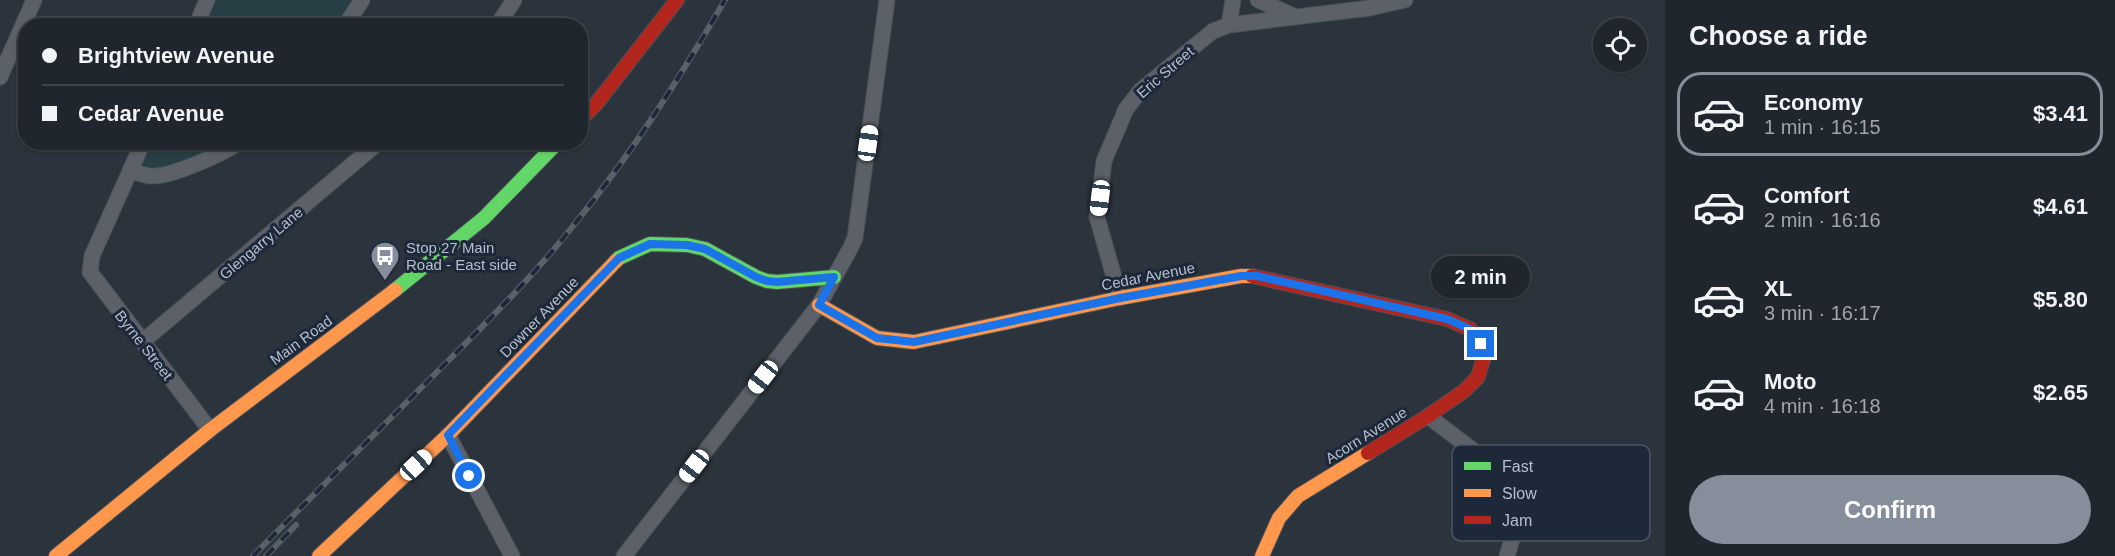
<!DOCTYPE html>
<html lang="en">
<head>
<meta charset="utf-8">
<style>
  body { margin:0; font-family:Arial,sans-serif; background:#282e35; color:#f1f3f6; height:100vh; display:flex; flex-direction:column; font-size:22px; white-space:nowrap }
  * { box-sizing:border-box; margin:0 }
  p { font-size:20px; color:#a2a5aa }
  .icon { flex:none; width:33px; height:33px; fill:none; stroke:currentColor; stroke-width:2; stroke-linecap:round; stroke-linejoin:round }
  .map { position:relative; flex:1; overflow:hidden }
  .side { display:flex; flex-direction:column; background:#20262d; width:450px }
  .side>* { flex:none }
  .top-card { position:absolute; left:18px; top:18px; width:570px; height:132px; border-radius:24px; box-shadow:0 2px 4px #0004,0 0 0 2px #3d4349; display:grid; align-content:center; height:132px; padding:0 24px; background:#20262d }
  .controls { position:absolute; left:1593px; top:18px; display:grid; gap:12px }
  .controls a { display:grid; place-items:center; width:54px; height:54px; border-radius:50%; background:#20262d; box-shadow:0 2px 4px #0004,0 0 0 2px #3d4349; font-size:30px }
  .end { position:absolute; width:27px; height:27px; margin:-14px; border:8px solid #1a73e8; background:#fff; box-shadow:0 0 0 3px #fff }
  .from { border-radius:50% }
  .bubble { position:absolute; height:42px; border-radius:21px; background:#20262d; box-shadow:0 2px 4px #0004,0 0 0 2px #3d4349; font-size:20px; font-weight:800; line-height:42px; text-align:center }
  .car { position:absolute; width:18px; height:36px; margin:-18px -9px; border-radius:8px; box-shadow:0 0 4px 2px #0007; background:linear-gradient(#fff 24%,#345 0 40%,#fff 0 76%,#345 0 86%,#fff 0) }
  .top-card b { display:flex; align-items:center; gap:21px; height:57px; font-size:22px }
  .top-card b+b { border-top:2px solid #3d4349 }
  .top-card i { width:15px; height:15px; background:#f1f3f6 }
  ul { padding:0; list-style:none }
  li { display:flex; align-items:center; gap:18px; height:84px; margin:0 12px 9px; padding:0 12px; border:3px solid transparent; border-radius:24px }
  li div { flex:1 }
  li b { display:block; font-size:22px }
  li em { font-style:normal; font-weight:800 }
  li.active { border-color:#858e9a }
  li>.icon { width:54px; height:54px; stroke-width:1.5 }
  h2 { padding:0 24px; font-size:27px; line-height:72px }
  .primary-button { display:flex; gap:12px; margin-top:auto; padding:12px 24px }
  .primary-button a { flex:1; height:69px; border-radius:36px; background:#858e9a; color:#fff; font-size:24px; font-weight:800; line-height:69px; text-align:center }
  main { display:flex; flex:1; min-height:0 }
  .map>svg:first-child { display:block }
</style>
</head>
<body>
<main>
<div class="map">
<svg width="1665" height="556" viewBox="0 0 1665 556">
  <rect width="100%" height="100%" fill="#2b333c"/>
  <path fill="#273f44" d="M207,0h155l-17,25 -149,1z
    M143,143h97l-70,30 -40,-2z"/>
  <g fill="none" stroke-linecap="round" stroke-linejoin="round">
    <g stroke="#4a4f56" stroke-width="17">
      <path id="street" d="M1258,0l38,17
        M1229,25l141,-17 35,-8
        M196,26l11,-26
        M345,26l17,-26
        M497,26l17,-26
        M0,77l34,-77
        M143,142l-51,114 -2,16 120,158
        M130,171c6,1 13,4 19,5 22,2 72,-22 91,-34
        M1120,298l-23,-81 7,-56 22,-52 15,-19 72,-59 16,-6 4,-25
        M142,342l237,-200
        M1428,416l76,58 16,39 -13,43
        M448,435l64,121
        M624,556l195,-251 32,-58 4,-9 32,-238"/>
    </g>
    <g stroke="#4a4f56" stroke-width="16">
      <path id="fast" d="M616,261l3,-3 31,-14 37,1 18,4 51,28 11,4 10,1 57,-5
        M395,290l89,-72 74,-76"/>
    </g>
    <g stroke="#4a4f56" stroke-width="16">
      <path id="slow" d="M819,305l58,33 37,4 206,-44 121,-22h11
        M56,556l154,-126 185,-140
        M319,556l129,-121 168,-174
        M1262,556l17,-38 19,-22 70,-43"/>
    </g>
    <g stroke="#4a4f56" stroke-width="16">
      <path id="jam" d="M580,120l16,-16 81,-104
        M1252,276l195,43 23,10 11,15 2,16 -5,17 -14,14 -36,25 -60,37"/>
    </g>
    <use href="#street" stroke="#5c6169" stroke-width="15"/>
    <use href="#fast" stroke="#63d668" stroke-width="14"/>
    <use href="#slow" stroke="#ff974d" stroke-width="14"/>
    <use href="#jam" stroke="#b3261e" stroke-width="14"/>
    <g stroke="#5a6068" stroke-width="6">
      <path id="rail" d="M253,556c65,-66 131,-131 196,-196 43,-43 86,-86 124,-134 58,-71 106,-147 152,-226
        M266,556l30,-31"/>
    </g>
    <use href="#rail" stroke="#1d2839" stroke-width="4" stroke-dasharray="11" stroke-linecap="butt"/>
  </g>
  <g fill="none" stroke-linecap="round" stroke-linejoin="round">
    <path stroke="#1a73e8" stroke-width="8" d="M469,476l-21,-41 171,-177 31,-14 37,1 18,4 51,28 11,4 10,1 57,-5 -15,28 58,33 37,4 206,-44 121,-22h16l190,43 23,10 11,15"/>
  </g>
  <defs>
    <g id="bus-pin" transform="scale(1.5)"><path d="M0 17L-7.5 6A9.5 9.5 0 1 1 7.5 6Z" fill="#858e9a" stroke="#1d2839"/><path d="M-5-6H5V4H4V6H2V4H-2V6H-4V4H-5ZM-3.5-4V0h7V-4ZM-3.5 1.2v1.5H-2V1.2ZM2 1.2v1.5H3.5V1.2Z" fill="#fff"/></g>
  </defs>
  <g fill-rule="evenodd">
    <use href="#bus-pin" x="385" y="256"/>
  </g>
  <g text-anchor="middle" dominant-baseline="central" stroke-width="6" stroke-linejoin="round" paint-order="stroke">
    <g font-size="15" fill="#b5bfcd" stroke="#1d2839">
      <text transform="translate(1165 72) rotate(-41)">Eric Street</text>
      <text transform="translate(261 243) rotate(-40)">Glengarry Lane</text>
      <text transform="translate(1148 276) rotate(-11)">Cedar Avenue</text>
      <text transform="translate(539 317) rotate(-46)">Downer Avenue</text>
      <text transform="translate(301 340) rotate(-36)">Main Road</text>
      <text transform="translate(144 345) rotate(52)">Byrne Street</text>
      <text transform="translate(1366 435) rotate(-32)">Acorn Avenue</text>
    </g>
    <g font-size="15" fill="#b5bfcd" stroke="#1d2839" text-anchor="start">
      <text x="406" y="247">Stop 27 Main<tspan x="406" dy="17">Road - East side</tspan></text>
    </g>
  </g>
  <rect x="1452" y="445" width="198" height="96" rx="9" fill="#1d2839" stroke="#4b5565" stroke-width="1.5"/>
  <rect x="1464" y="462" width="27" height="8" fill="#63d668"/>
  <rect x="1464" y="489" width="27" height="8" fill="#ff974d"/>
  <rect x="1464" y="516" width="27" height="8" fill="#b3261e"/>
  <g font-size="16" fill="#b5bfcd">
    <text x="1502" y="472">Fast</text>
    <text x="1502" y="499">Slow</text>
    <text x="1502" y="526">Jam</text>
  </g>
</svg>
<div class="controls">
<a><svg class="icon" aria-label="locate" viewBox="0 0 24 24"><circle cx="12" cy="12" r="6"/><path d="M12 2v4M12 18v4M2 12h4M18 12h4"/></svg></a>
</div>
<i class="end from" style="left:469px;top:476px"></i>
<i class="end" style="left:1481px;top:344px"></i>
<div class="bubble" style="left:1431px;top:256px;width:99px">2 min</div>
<i class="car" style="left:868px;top:143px;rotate:8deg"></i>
<i class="car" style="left:1100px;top:198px;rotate:187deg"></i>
<i class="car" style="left:763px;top:377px;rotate:218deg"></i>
<i class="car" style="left:416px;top:465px;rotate:47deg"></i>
<i class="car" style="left:694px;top:466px;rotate:218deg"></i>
<div class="top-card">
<b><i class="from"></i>Brightview Avenue</b>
<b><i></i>Cedar Avenue</b>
</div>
</div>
<section class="side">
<h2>Choose a ride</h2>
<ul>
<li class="active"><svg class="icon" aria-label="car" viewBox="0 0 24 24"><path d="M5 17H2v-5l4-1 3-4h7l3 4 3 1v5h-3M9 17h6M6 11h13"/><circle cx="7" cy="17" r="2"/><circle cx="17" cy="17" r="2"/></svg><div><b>Economy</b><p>1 min · 16:15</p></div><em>$3.41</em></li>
<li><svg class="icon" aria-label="car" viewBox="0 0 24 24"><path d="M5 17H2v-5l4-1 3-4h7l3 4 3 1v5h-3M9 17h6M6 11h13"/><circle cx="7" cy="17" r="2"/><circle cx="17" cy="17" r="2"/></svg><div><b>Comfort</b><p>2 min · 16:16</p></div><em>$4.61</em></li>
<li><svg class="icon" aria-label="car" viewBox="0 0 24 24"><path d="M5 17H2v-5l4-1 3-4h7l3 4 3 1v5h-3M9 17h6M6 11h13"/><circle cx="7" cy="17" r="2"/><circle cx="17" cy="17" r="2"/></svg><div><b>XL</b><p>3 min · 16:17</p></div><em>$5.80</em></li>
<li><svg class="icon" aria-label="car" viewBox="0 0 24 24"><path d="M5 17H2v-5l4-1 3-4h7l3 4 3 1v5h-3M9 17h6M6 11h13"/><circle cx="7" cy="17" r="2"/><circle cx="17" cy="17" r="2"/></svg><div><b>Moto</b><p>4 min · 16:18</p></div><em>$2.65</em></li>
</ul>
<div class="primary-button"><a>Confirm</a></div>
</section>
</main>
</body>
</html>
